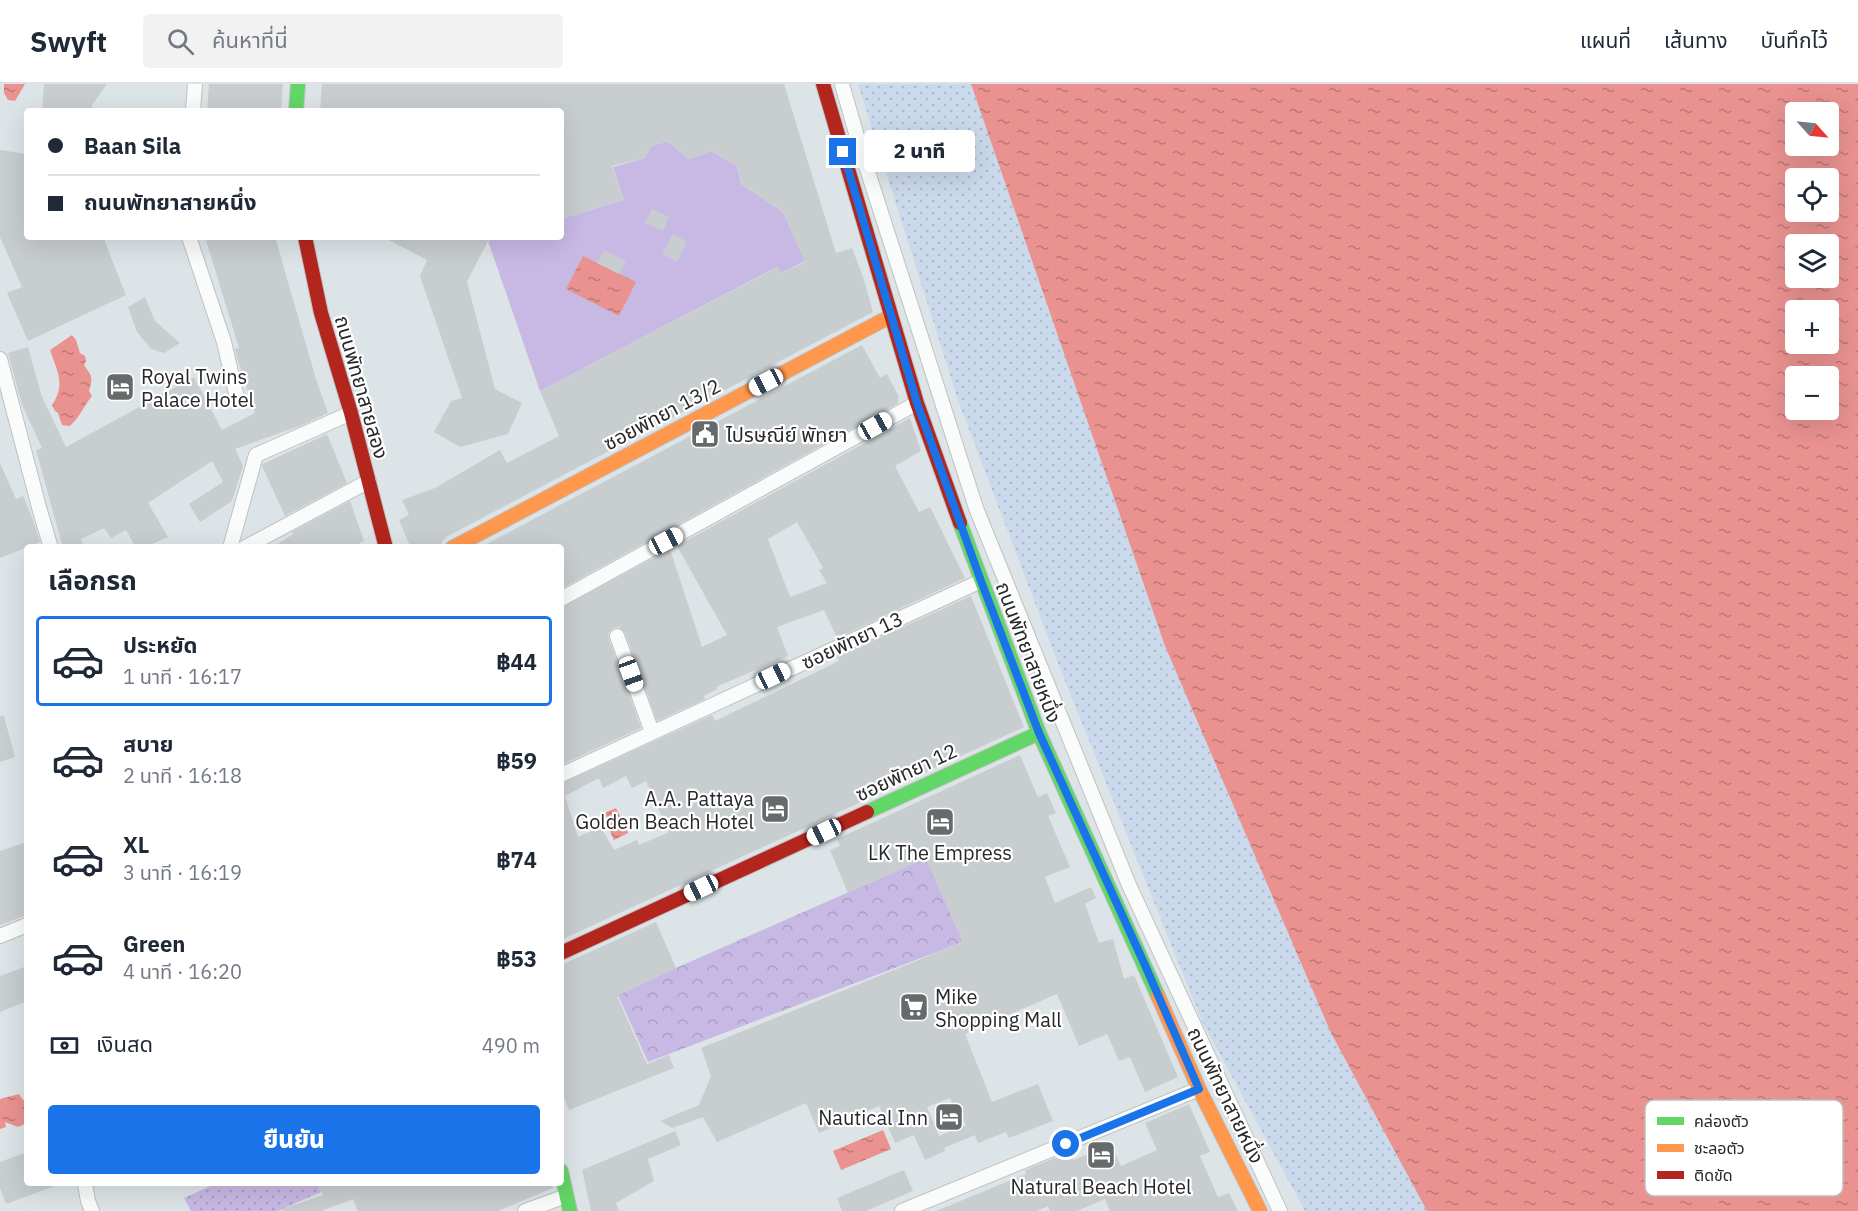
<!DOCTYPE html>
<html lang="th">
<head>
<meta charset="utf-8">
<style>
  body { margin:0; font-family:"IBM Plex Sans","Noto Sans Thai",sans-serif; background:#f2f2f3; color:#1f2937; height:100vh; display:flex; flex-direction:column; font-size:22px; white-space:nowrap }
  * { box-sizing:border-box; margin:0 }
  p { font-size:20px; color:#747a83 }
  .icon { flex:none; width:33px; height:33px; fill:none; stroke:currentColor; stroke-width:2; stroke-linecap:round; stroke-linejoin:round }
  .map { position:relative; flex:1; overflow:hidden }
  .side { position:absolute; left:24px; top:460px; width:540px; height:642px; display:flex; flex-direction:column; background:#fff; border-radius:6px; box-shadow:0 6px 24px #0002 }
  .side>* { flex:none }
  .guide { position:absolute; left:24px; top:24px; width:540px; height:132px; border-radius:6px; box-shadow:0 6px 24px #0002; display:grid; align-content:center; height:132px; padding:0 24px; background:#fff }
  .needle { width:39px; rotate:117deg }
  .buttons { position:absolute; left:1785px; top:18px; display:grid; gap:12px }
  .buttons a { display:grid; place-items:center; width:54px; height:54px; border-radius:6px; background:#fff; box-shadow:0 6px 24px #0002; font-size:30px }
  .end { position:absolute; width:27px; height:27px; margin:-14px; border:8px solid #1a73e8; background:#fff; box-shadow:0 0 0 3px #fff }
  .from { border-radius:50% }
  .bubble { position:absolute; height:42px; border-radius:6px; background:#fff; box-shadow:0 6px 24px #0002; font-size:20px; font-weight:800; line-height:42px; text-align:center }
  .car { position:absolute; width:18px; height:36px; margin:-18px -9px; border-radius:8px; box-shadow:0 0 4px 2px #0007; background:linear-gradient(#fff 24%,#345 0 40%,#fff 0 76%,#345 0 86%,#fff 0) }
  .guide b { display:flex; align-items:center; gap:21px; height:57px; font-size:22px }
  .guide b+b { border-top:2px solid #e0e1e3 }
  .guide i { width:15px; height:15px; background:#1f2937 }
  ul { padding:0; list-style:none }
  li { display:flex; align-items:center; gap:18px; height:90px; margin:0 12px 9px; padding:0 12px; border:3px solid transparent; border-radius:6px }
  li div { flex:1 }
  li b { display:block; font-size:22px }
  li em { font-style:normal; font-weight:800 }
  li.active { border-color:#1a73e8 }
  li>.icon { width:54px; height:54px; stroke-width:1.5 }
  h2 { padding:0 24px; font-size:27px; line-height:72px }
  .pay { display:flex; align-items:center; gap:15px; height:66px; padding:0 24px; font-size:22px }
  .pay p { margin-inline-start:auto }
  .action { display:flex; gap:12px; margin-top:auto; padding:12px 24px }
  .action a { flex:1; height:69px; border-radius:6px; background:#1a73e8; color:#fff; font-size:24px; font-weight:800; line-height:69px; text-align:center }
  header { display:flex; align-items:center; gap:36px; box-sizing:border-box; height:84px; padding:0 30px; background:#fff; border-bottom:2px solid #e0e1e3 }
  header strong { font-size:28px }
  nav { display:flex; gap:33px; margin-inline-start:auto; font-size:21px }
  .search { width:420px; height:54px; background:#f2f2f3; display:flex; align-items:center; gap:15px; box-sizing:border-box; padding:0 21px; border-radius:6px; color:#747a83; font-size:22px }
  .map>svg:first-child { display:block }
</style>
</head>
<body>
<header>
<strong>Swyft</strong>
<div class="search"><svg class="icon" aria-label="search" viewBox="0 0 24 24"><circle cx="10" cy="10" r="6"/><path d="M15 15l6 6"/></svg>ค้นหาที่นี่</div>
<nav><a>แผนที่</a><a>เส้นทาง</a><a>บันทึกไว้</a></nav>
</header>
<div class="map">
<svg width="1858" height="1127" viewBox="0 0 1858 1127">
  <defs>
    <pattern id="grass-dots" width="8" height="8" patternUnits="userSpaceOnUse" patternTransform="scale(1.5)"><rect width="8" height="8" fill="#c8b9e4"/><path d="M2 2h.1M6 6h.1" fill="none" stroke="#ac9fc4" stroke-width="1.8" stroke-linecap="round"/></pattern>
    <pattern id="forest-crowns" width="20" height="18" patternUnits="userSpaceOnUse" patternTransform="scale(1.5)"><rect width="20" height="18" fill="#c8b9e4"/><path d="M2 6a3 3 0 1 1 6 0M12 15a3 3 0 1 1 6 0" fill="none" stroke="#ac9fc4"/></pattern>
    <pattern id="sand-dots" width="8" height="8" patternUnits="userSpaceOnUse" patternTransform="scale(1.5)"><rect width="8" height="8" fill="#cad9ec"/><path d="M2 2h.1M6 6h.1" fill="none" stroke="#aebaca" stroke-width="1.8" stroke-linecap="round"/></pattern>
    <pattern id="water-ripples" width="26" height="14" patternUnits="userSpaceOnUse" patternTransform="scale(1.5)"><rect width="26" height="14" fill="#e99290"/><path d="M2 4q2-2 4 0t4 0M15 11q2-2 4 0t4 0" fill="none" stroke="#bd7776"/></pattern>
  </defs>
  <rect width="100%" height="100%" fill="#dde4e7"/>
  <path fill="url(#grass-dots)" d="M215,1100h102l4,8 -43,19h-87l-7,-13z"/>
  <path fill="url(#forest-crowns)" d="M926,774l37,84 -315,120 -30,-67 58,-27z"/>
  <path fill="url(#sand-dots)" d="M858,0h113l194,562 166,387 96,178h-122l-103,-190 -143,-355 -100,-263z"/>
  <path fill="#c8b9e4" d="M667,57l22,18 22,-8 26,15 4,18 42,28 22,49 -24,12 -4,-6 -237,124 -52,-150 14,-4h59v-18l63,-19 -11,-33 32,-9 5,-11z"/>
  <path fill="url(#water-ripples)" fill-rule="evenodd" d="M4,0h21l-10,17 -7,-1 -4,-7z
    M971,0h887v1127h-431l-96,-178 -166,-387zM1796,28h32v34h-32zM1796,94h32v34h-32zM1796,160h32v34h-32zM1796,226h32v34h-32zM1796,292h32v34h-32z
    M583,172l53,26 -17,34 -53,-27z
    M72,251l4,5 4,13 5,3 1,5 -2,4c8,12 9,11 5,26l3,5c-8,10 -13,22 -22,30l-8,-1 -4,-12 -3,-2 -3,-6c14,-20 5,-34 -2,-55z
    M616,724l12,25 -14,7 -12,-26z
    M19,1010l4,6 4,-1v24l-9,4 -13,-5 1,5 -6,2v-30z
    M883,1046l8,19 -50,21 -8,-19z"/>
  <path fill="#c8cdd0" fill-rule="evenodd" d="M44,0h63l-15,21v6h-50z
    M209,0h74l-2,27h-74z
    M322,0h462l52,169 16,-5 11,29 10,35 -427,225 -4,5 -2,6h-29l-12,-28 10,-5 -7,-15 33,-12 65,-38 7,13 52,-27 -19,-45 238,-124 3,6 24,-11 -22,-50 -42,-28 -4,-18 -26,-15 -22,8 -22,-18 -17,6 -5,11 -33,8 12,34 -63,19v-108h-241z
    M0,66l27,4v83h76l23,58 -98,46 -21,-48 15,-6 -22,-50z
    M652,125l17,8 -6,14 -18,-8z
    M673,150l14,8 -10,20 -15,-8z
    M205,153h70l41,142 12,34 -26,12 -67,24 8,17 -11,35 -32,21 -11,-18 34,-22 -11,-21 -64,42 20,34 -18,8 1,3h-15l-10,-18 -15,8 -7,-10 -23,11 3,9h-21l-27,-98 6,-2 -20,-43 -14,-52 20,-6 14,50 24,50 128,-70 28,53 33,-17 -18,-55 -2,-9 4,-1z
    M383,153h107l-23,45 28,107 27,14 -14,31 -48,13 -26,-15 17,-31 11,-3 -42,-122 7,-16z
    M604,166l22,11 -7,13 -22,-11z
    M145,213l10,24 25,22 -16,10 -13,-4 -14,-17 -9,-25z
    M862,261l18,33 7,-4 12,23 -2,7 -336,185v-41h-82z
    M910,334l11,33 -26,15 24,46 11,-5 35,71 -128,60 -13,-28 -47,17 11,29 -72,31 1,2 -13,7 1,3 -48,22 -32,-88 -6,-6 -6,1 -5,6 1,5 32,89 -80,37v-157l109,-59 32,98 25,-12 -50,-89 -4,2zM797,438l26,46 -4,2 8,13 -37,14 -22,-58z
    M327,350l20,49 -62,33 -23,-50 1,-2z
    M0,379l16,36 7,-3 9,21 8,25 -40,16z
    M350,417l14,40 -14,7h-78l21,-14 -1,-2z
    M971,512l53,131 -463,213v-156l151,-69 3,6 124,-60 -2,-4zM626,692l6,12 14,-7 23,51 -30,13 -2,-5 -23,10 -13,-23 -23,10 -13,-41 34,-18 4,10z
    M0,632h4l11,41 -15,5z
    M1020,671l18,42 9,-4 9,20 -8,3 22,51 -25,10 10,26 36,-16 5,11 -11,6 14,39 14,-4 11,40 10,-4 44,102 -33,15 -15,-35 -11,4 -12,-27 -28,12 -22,-52 -92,40 27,68 46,-18 15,37 -44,17 -3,-6 -28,11 -3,-8 -31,13 1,3 -20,9 -11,-25 -19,8 -16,-37 -60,27 -13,-30 -89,39 -14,-25 -31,11 -12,-7 39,-16 12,-29 -10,-28 262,-106 -37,-84 -78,35 -18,-43 10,-4 -3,-7zM950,1014l4,8h4l8,19 -27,11 -12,-29z
    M27,758v73l-27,10v-74z
    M656,838l20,46 -59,28 30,68 22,-9 5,13 -105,42 -8,-20v-125z
    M27,882v35l-27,11v-36z
    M1189,1020l21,48 -10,4 18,41 11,-4 9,18h-128l-5,-12 -28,12h-27l-2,-5 -11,5h-101l90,-37 -1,-4 45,-18 4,8 37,-16 10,22 36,-16 -12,-27z
    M675,1047l6,14 -33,14 6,22 -38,22 3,8h-28l-9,-41z
    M27,1068v32l30,1 -51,19 -6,-16v-26z
    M904,1086l9,21 -47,20h-24l-5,-13z
    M317,1100h235l1,4 -55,23h-140l-5,-12 -32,12h-39v-2l41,-14z"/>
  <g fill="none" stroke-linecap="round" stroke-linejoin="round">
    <g stroke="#bfc1c0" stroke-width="16">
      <path id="street" d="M842,0l18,63 116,361 153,377 151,326
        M193,27l2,-27
        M189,153l35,105 13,56
        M0,275l40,152 11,37
        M230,464l26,-93 95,-42
        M244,464l125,-67
        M561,515l356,-196
        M617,552l35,96
        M561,691l420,-194
        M0,852l27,-11
        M85,1100l3,17 4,10
        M525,1127l41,-15
        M902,1127l297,-122"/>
    </g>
    <g stroke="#bfc1c0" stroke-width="16">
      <path id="fast" d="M296,27l2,-27
        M960,439l79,210 119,263
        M867,728l172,-79
        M561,1087l9,40"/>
    </g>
    <g stroke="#bfc1c0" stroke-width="16">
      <path id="slow" d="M452,464l439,-232
        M1158,912l41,93 61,122"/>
    </g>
    <g stroke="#bfc1c0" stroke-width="16">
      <path id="jam" d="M823,0l94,319 43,120
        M305,153l16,76 30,100 35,135
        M561,869l306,-141"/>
    </g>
    <use href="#street" stroke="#fafbfb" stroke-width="14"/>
    <use href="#fast" stroke="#63d668" stroke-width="14"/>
    <use href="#slow" stroke="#ff974d" stroke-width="14"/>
    <use href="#jam" stroke="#b3261e" stroke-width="14"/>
  </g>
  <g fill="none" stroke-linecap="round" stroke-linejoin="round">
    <path stroke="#1a73e8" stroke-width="8" d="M843,68l74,251 64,178 58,152 105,230 55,126 -133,55"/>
  </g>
  <defs>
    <g id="hotel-square" transform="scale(1.5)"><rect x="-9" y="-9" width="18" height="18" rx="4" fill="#676a6b" stroke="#fff"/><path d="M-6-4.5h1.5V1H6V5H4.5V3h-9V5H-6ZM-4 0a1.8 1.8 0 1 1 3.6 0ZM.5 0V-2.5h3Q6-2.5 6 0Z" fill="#fff"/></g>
    <g id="civic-square" transform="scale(1.5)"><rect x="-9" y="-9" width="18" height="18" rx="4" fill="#676a6b" stroke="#fff"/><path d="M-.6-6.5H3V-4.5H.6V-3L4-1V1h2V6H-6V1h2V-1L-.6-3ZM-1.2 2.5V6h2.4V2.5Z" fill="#fff"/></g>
    <g id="supermarket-square" transform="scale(1.5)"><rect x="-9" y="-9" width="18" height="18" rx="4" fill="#676a6b" stroke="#fff"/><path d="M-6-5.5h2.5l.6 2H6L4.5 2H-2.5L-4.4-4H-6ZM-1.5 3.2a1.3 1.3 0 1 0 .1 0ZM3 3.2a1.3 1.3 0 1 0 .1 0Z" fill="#fff"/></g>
  </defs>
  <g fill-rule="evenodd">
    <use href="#hotel-square" x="120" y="303"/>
    <use href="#civic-square" x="705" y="350"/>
    <use href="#hotel-square" x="775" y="725"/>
    <use href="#hotel-square" x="940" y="738"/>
    <use href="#supermarket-square" x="914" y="923"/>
    <use href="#hotel-square" x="949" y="1033"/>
    <use href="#hotel-square" x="1101" y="1071"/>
  </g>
  <g text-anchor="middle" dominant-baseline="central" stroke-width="4.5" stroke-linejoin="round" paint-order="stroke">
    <g font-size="20" fill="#282828" stroke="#fff" text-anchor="start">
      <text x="141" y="292">Royal Twins<tspan x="141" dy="23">Palace Hotel</tspan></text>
      <text x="726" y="350">ไปรษณีย์ พัทยา</text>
      <text x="754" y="714" text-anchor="end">A.A. Pattaya<tspan x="754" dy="23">Golden Beach Hotel</tspan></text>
      <text x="940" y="768" text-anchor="middle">LK The Empress</text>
      <text x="935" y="912">Mike<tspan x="935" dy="23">Shopping Mall</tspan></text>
      <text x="928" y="1033" text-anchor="end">Nautical Inn</text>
      <text x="1101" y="1102" text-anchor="middle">Natural Beach Hotel</text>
    </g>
    <g font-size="20" fill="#282828" stroke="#fff">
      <text transform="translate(362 303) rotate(74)">ถนนพัทยาสายสอง</text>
      <text transform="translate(662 330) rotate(-28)">ซอยพัทยา 13/2</text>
      <text transform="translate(852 556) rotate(-25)">ซอยพัทยา 13</text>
      <text transform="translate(1029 568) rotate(69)">ถนนพัทยาสายหนึ่ง</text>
      <text transform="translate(906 688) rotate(-25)">ซอยพัทยา 12</text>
      <text transform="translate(1226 1011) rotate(64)">ถนนพัทยาสายหนึ่ง</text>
    </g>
  </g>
  <rect x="1645" y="1016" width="198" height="96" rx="9" fill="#fff" stroke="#bebebe" stroke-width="1.5"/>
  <rect x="1657" y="1033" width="27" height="8" fill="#63d668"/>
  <rect x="1657" y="1060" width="27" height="8" fill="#ff974d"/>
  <rect x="1657" y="1087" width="27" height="8" fill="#b3261e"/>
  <g font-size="16" fill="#282828">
    <text x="1694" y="1043">คล่องตัว</text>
    <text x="1694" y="1070">ชะลอตัว</text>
    <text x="1694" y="1097">ติดขัด</text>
  </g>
</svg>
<div class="buttons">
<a><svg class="needle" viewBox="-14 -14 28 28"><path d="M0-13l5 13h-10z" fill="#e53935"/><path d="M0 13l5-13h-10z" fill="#747a83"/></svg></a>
<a><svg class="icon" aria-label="locate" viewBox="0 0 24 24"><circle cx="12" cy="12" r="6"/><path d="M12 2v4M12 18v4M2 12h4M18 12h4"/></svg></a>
<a><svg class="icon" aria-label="layers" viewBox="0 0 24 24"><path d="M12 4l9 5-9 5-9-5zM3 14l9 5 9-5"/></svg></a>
<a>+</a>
<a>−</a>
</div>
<i class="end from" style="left:1066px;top:1060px"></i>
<i class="end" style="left:843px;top:68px"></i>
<div class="bubble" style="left:864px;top:46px;width:111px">2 นาที</div>
<i class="car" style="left:766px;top:298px;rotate:242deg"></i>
<i class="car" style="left:875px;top:342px;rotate:61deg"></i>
<i class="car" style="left:666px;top:457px;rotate:62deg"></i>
<i class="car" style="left:631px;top:590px;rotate:160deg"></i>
<i class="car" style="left:773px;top:592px;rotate:65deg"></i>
<i class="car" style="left:824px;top:748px;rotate:245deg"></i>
<i class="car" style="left:701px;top:804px;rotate:245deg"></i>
<div class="guide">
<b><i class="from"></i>Baan Sila</b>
<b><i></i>ถนนพัทยาสายหนึ่ง</b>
</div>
<section class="side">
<h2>เลือกรถ</h2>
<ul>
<li class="active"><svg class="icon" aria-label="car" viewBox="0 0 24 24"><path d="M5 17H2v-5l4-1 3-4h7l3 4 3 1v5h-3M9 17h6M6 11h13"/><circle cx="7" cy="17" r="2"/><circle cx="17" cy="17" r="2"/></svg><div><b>ประหยัด</b><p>1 นาที · 16:17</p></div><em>฿44</em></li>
<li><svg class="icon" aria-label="car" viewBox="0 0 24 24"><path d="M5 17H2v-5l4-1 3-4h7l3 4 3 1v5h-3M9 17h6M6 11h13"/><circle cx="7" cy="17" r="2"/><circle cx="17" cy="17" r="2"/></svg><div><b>สบาย</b><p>2 นาที · 16:18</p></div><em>฿59</em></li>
<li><svg class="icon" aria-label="car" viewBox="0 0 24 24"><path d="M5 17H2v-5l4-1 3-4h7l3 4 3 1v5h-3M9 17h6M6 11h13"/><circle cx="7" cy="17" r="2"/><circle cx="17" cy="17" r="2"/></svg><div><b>XL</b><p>3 นาที · 16:19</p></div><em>฿74</em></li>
<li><svg class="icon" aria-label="car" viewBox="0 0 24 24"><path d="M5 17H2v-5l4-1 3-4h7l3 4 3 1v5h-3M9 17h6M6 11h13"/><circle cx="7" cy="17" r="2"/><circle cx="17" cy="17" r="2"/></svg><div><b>Green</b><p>4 นาที · 16:20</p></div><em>฿53</em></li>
</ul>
<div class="pay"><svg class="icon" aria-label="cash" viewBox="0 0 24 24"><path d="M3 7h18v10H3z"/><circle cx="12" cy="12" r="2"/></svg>เงินสด<p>490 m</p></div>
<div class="action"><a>ยืนยัน</a></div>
</section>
</div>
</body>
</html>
